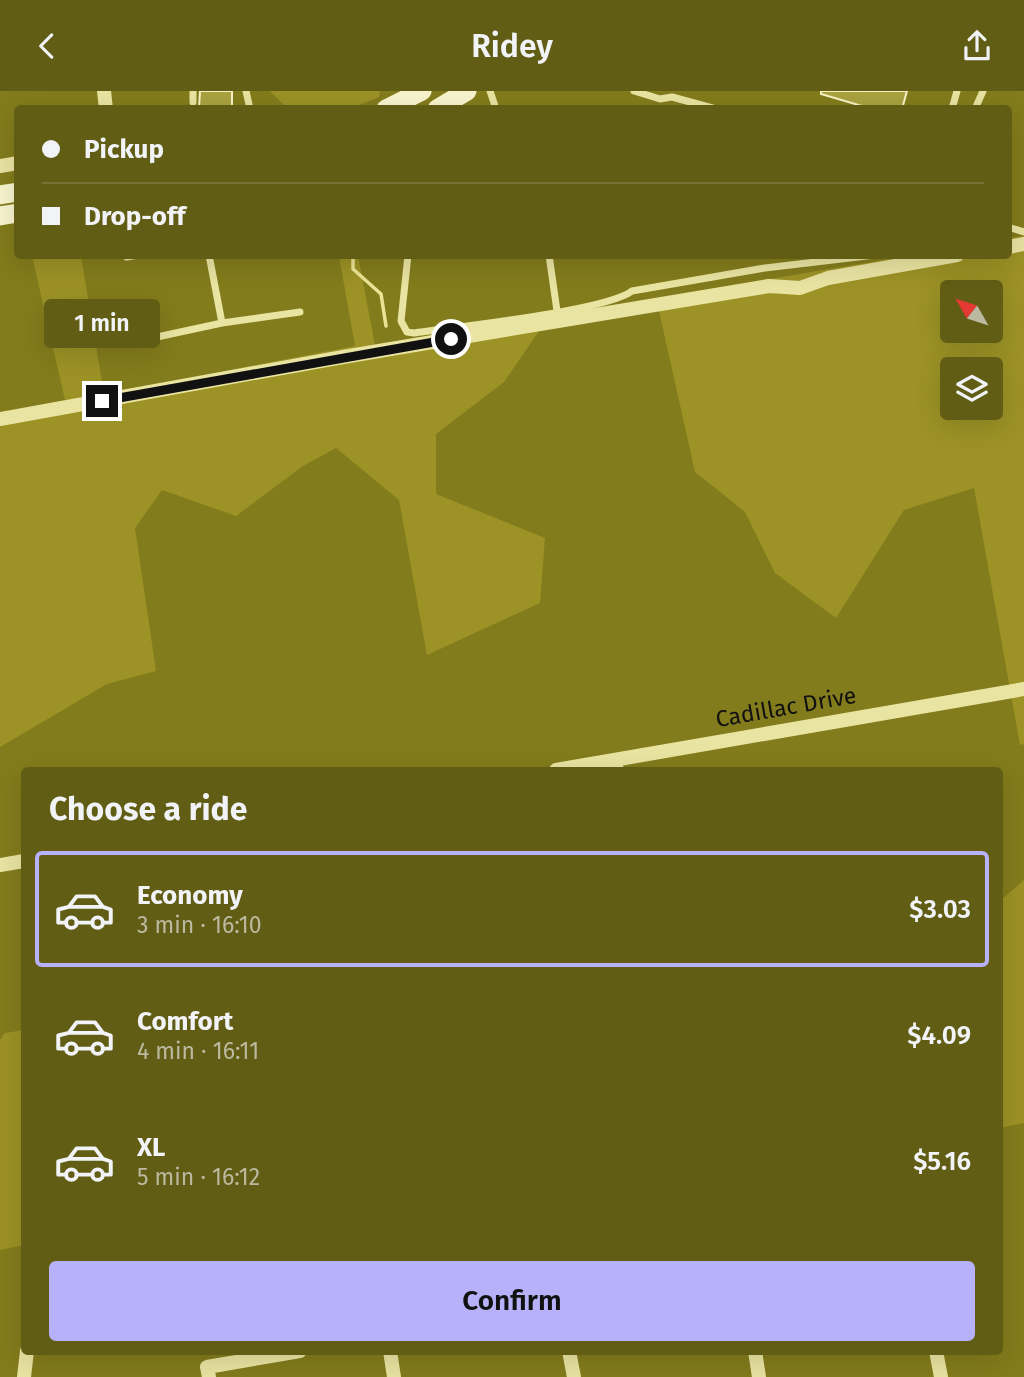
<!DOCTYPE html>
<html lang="en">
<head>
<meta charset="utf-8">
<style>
  body { margin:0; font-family:"Fira Sans",sans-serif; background:#68631e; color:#f1f3f6; height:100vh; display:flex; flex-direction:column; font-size:26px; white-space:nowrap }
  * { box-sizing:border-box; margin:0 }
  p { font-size:23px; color:#bbbaa0 }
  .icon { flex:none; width:38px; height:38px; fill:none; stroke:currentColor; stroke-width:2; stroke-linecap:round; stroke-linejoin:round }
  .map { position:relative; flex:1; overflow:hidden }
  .side { position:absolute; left:21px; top:676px; width:982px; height:588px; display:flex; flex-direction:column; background:#625d15; border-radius:7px; box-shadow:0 7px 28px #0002 }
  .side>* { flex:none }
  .hud { position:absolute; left:14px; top:14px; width:998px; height:154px; border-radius:7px; box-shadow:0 7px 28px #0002; display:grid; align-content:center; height:154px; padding:0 28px; background:#625d15 }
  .needle { width:46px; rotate:309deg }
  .fabs { position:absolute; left:940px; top:189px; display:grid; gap:14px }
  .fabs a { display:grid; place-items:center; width:63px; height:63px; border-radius:7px; background:#625d15; box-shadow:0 7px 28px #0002; font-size:35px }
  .end { position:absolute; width:32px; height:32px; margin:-16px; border:9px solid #111; background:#fff; box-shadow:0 0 0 4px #fff }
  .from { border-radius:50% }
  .bubble { position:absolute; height:49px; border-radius:7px; background:#625d15; box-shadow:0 7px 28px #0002; font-size:23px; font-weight:600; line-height:49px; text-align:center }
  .hud b { display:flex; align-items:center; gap:24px; height:66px; font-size:26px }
  .hud b+b { border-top:2px solid #767234 }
  .hud i { width:18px; height:18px; background:#f1f3f6 }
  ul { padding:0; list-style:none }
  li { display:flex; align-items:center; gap:21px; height:116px; margin:0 14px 10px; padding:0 14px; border:4px solid transparent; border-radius:7px }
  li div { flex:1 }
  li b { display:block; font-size:26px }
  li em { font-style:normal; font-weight:600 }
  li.selected { border-color:#b6b1f8 }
  li>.icon { width:63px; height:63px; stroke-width:1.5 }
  h2 { padding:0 28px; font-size:32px; line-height:84px }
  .primary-button { display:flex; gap:14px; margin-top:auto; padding:14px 28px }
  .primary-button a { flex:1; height:80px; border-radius:7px; background:#b6b1f8; color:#111; font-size:28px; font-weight:600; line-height:80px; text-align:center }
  header { display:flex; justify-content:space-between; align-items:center; height:91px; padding:0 28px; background:#625d15; font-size:32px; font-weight:600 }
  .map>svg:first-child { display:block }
</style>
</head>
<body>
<header><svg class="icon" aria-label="back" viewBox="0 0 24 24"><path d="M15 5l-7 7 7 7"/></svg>Ridey<svg class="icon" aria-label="share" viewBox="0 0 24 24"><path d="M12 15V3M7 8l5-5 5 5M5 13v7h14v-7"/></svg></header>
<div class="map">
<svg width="1024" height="1286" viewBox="0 0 1024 1286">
  <rect width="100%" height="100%" fill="#837c1c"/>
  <path fill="#9c9226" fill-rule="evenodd" d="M270,0h110l-1,6 -27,11 -64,1z
    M1024,145v508l-4,1 -46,-257 -70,22 -68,108 -61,-45 -30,-61 -50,-40 -36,-161 -120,20 -35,51 -68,52v60l109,44 -5,65 -113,52 -28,-155 -63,-52 -33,18 -67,50 -74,-26 -27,38 21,143 -49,13 -107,63v-334l65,-13 -33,-144h49l23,138 251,-48 -16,-90h19l17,89 531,-89 102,-1v-17zM952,201h38v39h-38zM952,278h38v39h-38z
    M1024,789v243l-25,5v-226z
    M24,939v215l-24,5v-210l5,-7z"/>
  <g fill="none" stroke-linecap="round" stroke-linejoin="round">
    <path stroke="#ece495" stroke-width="3.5" d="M353,164v14l28,25 5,32"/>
  </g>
  <path fill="#aaa240" stroke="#f8f4c7" stroke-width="2" d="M200,0h32v18l-33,-1z
    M821,0h86l-5,18h-30l-51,-15z"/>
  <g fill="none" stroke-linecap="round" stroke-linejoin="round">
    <path stroke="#eae4a2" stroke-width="7" d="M193,0v11
      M246,0l4,18
      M490,0l6,18
      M634,0l26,8 12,-2 44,12
      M952,18l5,-18
      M975,18l8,-18
      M1008,136l16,5
      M209,164l13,68
      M408,164l-7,66 6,11 7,1c41,-6 192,-22 218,-42l133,-23 110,-13
      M549,164l8,56
      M127,166l11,-2
      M143,249l79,-17 78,-11
      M619,668l1,11"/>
    <path stroke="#eae4a2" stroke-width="14" d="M104,0l2,18
      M0,75l18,-3
      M1008,156l16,-3
      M0,328l343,-62 426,-71 31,2 28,-10 129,-23
      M556,679l468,-81
      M0,774l24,-4
      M390,1260l4,26
      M569,1260l5,26
      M755,1260l4,26
      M936,1260l5,26
      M24,1286l3,-26
      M209,1286l-2,-10 93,-16"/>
    <path stroke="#f8f5ce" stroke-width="19" d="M386,18l36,-18
      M437,18l30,-18
      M0,104l18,-3
      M0,125l18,-3"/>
  </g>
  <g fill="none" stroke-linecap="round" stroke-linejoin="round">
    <path stroke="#111" stroke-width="9" d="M102,310l349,-62"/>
  </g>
  <g text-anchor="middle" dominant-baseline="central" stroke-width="6" stroke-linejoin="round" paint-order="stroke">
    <g font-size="23" fill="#111" stroke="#837c1c">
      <text transform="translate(786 616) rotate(-10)">Cadillac Drive</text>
    </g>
  </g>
</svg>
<div class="fabs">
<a><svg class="needle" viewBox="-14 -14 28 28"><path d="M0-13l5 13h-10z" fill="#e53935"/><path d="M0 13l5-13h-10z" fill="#bbbaa0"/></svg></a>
<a><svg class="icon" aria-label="layers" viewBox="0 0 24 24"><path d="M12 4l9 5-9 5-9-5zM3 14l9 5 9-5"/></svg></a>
</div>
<i class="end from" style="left:451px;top:248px"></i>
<i class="end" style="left:102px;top:310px"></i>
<div class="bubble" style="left:44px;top:208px;width:116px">1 min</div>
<div class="hud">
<b><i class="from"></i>Pickup</b>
<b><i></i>Drop-off</b>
</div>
<section class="side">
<h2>Choose a ride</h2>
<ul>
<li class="selected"><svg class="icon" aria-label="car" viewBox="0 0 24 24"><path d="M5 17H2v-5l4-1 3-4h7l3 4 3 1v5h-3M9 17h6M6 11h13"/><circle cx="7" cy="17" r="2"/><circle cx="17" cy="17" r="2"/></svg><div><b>Economy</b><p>3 min · 16:10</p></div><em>$3.03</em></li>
<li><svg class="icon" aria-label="car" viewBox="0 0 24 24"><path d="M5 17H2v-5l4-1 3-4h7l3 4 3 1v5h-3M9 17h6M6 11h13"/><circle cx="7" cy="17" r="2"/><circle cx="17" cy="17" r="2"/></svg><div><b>Comfort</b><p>4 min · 16:11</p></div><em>$4.09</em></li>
<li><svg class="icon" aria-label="car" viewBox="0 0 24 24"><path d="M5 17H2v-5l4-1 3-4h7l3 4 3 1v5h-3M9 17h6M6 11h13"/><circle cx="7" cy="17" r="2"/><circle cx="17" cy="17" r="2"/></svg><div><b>XL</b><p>5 min · 16:12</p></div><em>$5.16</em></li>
</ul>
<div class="primary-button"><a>Confirm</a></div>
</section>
</div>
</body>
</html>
